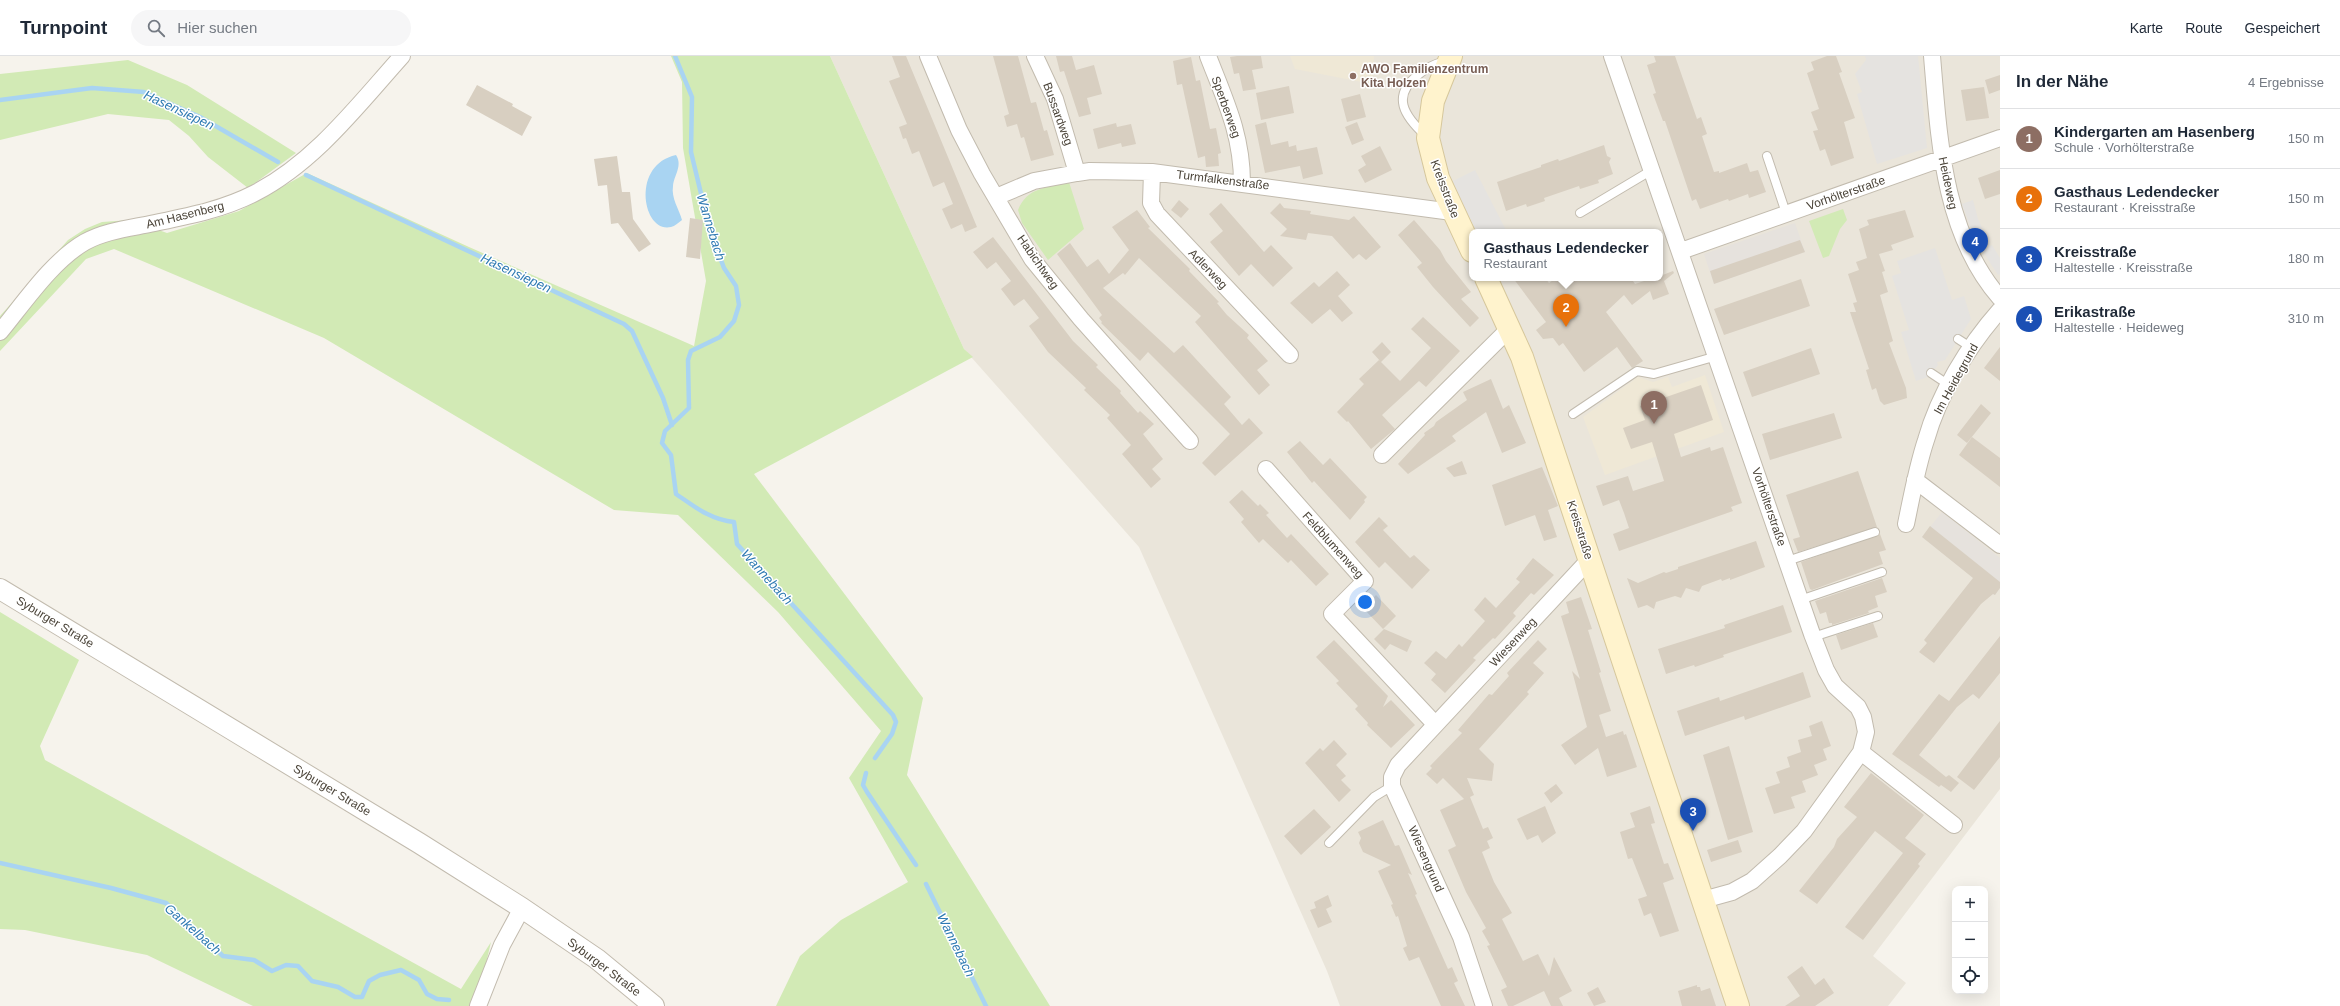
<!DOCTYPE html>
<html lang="de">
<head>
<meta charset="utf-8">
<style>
	:root { --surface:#fff; --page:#f6f6f7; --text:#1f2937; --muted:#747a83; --line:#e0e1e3; --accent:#1a73e8 }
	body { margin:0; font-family:Helvetica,sans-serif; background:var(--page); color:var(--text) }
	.controls { position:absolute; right:12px; bottom:12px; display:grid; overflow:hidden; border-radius:8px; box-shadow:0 4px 16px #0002 }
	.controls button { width:36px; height:36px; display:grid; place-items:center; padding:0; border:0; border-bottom:1px solid var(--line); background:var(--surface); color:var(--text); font:20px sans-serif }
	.you { position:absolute; left:1365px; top:546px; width:14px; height:14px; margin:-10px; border:3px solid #fff; border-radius:50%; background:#1a73e8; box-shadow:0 0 0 6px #1a73e833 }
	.badge { display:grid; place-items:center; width:26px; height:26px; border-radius:50%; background:var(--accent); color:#fff; font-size:13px; font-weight:700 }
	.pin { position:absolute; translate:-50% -33px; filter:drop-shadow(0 1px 2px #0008) }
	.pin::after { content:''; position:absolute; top:21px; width:14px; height:12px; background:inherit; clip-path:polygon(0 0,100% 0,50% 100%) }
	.popup { position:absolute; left:1469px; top:173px; width:194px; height:52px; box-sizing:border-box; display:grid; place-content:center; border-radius:8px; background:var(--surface); filter:drop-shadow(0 1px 3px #0005); font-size:13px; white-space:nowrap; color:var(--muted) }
	.popup b { font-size:15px; color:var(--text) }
	.popup::after { content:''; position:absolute; left:50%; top:100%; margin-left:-8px; border:8px solid transparent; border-top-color:var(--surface) }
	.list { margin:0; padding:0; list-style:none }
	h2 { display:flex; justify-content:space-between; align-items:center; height:52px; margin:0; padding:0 16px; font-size:17px }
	h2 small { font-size:13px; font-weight:400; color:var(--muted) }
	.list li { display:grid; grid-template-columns:26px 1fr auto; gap:12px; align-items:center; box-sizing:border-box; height:60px; padding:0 16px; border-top:1px solid var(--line) }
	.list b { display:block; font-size:15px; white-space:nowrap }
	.list p { margin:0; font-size:13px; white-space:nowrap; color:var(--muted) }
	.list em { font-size:13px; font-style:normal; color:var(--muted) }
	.icon { flex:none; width:22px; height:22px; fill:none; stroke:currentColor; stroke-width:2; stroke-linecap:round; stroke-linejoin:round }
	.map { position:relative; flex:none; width:2000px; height:950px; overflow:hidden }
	header { display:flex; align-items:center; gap:24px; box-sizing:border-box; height:56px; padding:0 20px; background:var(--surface); border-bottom:1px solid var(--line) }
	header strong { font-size:19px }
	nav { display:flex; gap:22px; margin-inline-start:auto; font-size:14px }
	.search { width:280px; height:36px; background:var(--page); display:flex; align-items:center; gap:10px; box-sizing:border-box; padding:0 14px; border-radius:22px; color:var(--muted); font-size:15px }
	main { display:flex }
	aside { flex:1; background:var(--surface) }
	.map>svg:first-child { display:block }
</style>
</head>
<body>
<header>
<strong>Turnpoint</strong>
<div class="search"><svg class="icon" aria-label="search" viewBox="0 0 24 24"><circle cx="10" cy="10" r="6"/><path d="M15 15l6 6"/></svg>Hier suchen</div>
<nav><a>Karte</a><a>Route</a><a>Gespeichert</a></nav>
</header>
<main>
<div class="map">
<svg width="2000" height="950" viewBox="0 0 2000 950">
	<rect width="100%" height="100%" fill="#f6f3ec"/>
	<!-- residential -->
	<path fill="#eae5da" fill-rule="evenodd" d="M830,0H2000V733L1873,900L1906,927L1888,950H1340L1327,915L1139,491L964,293ZM1472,176H1660V222H1472Z"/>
	<!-- industrial -->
	<path fill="#e6e2dd" d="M1795,167L1805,196L1714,228L1704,198Z
		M1942,456L2000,502V532L1995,539L1922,481Z"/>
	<!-- education -->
	<path fill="#efe8d6" d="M1290,0H1374L1372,28L1295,13Z
		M1705,319L1724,376L1605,419L1583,361L1638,321L1653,326L1668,321L1672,331Z"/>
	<!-- green -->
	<path fill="#d2eab5" d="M671,0H830L964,293L973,301L754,418L923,642L907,719L1050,950H776L800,900L841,864L908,826L849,722L881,675L778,556L678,459L614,454L324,282L114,193L86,203L0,295V260L68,184L85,173L102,166L130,164L167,177L239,155L307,117L469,191L694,290L706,225L683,92L682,26Z
		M128,4L187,29L296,97L248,132L208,101L189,80L169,64L108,58L0,84V18Z
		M1069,126L1084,173L1048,204L1022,167L1018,154C1027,131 1047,132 1069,126Z
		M1843,153L1847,164L1840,173L1829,200L1823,202L1809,165Z
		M0,556L79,604L40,690L45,704L461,933L491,886L484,916L469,950H253L147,899L25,874L0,873Z"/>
	<!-- parking -->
	<path fill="#e5e3e0" d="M1865,0H1918L1927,92L1877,108L1857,38L1862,36L1855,18L1866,4Z
		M1475,114L1507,176H1477L1451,126Z
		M1973,144L1978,163L1987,182L1976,186L1962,148Z
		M1992,189L2000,202V218L1998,219L1982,194Z
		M1935,192L1952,244L1964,240L1971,263L1945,304L1937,306L1938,309L1928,321L1916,325L1901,276L1909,274L1892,220L1901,217L1897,205Z"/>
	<!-- water -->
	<path fill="#a9d4f2" d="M676,99C683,110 674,119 673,130C671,142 679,153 682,164C678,167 675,170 671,171C643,178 630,109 676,99Z"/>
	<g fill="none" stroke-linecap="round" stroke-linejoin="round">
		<!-- stream -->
		<path stroke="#a9d4f2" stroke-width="4.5" d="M675,0L692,41L691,96L710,175L724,212L736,230L739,249L734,265L720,281L691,295L688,304L689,352L665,375L662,387L671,399L676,438C695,451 711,464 734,466L737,488L893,659L896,666L892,678L875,702
			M0,44L92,32L144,36L200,61L278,106
			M306,119L624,268L632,275L663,342L672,369
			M866,717L863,729L867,736L916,809
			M0,807L111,832L166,847L223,900L254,904L272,915L286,909L298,910L312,925L338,931L355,941H362L369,925L380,919L401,914L419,924L427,938L437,943L449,944
			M926,828L986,950"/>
	</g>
	<!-- building -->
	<path fill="#d8cfc1" d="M892,0H906L977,171L965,176L962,168L951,173L942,153L953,148L944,126L933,131L919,95L912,98L906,82L903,83L899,71L907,68L889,25L900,21Z
		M993,0H1018L1031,47L1036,46L1044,75L1047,74L1054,99L1031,105L1024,81L1021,82L1017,68L1007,71L1004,60L1009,58Z
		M1056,0H1072L1076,14L1094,9L1102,38L1087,42L1091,58L1079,61L1064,15L1060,16Z
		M1237,0H1261L1263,12L1252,14L1256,33L1243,35L1239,17L1234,18L1230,1Z
		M1654,0H1675L1697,63L1701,61L1707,78L1702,80L1714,116L1719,115V117L1747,107L1750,116L1758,114L1766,136L1749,142L1748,138L1729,145L1728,143L1700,153L1696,143L1692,145L1665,65H1663L1653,38L1656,37L1647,9L1656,6Z
		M1827,0H1836L1842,16L1839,17L1855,62L1844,66L1854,102L1831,110L1825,93L1820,95L1813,75L1818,74L1811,56L1819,53L1807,17L1814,14L1811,6Z
		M1191,1L1196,25L1200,24L1210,73L1216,72L1221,97L1218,98L1219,110L1206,111L1205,100L1198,102L1182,28L1177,29L1173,5Z
		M2000,19V34L1989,38L1985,24Z
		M477,29L513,48L512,50L532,61L522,80L466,49Z
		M1289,30L1294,57L1261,64L1256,37Z
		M1984,31L1989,62L1966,65L1961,34Z
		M1360,38L1366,61L1347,66L1341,43Z
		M1266,66L1271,89L1288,85L1289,91L1296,89L1297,95L1317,91L1323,118L1303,123L1300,110L1265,117L1255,69Z
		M1357,66L1364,84L1352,89L1345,71Z
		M1116,67L1117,71L1131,68L1136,88L1122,91L1121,87L1098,93L1093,73Z
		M1604,89L1607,100L1611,102L1609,106L1613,118L1598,124L1599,127L1580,133L1579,130L1544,142L1545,145L1527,151L1526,148L1506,155L1497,126L1541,111V109L1558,103L1559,105Z
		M1380,90L1392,114L1365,127L1358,114L1366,109L1361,100Z
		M617,100L622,136H630L633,163L651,188L639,196L618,167L611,168L607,129L598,130L594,103Z
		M2000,114V138L1985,143L1978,122Z
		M1179,144L1189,153L1181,162L1171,154Z
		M1221,147L1264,196L1271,189L1293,212L1273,231L1251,208L1239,220L1210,186L1223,175L1209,158Z
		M1280,147L1284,152L1311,155L1310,158L1349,164L1354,160L1381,191L1366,204L1359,198L1353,203L1332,180L1308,177L1306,184L1280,180L1287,173L1270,157Z
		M1137,154L1150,171L1148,172L1190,213L1189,215L1219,246L1217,247L1227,259L1249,279L1247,282L1268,305L1257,314L1270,329L1259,339L1195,266L1201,260L1139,202L1125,219L1123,217L1103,232L1174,297L1183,289L1231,341L1224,348L1242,369L1249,362L1263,377L1215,420L1202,407L1230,378L1148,296L1140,305L1101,267L1102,266L1099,262L1102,259L1057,198L1070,187L1087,211L1098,203L1109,218L1129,194L1112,171Z
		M1905,154L1914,181L1891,189L1893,194L1879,198L1885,215L1882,216L1888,236L1880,239L1893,285L1889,287L1906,332L1907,342L1884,349L1880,345L1876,332L1872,334L1866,314L1869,313L1850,256H1856L1853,247L1857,246L1848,218L1859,214L1856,206L1867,202L1859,173L1869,169L1867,164Z
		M690,162L703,164L700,203L686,201Z
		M1414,164L1440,194L1446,205L1471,236L1461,243L1479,262L1470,271L1433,231L1417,211L1422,207L1398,179Z
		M993,181L1073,285L1098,309L1096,311L1121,335L1120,337L1138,357L1140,355L1154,368L1143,378L1163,403L1152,413L1161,423L1151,432L1122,398L1131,389L1107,362L1110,359L1084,334L1086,332L1048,296L1029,270L1039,262L1024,243L1014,250L1001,233L1011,225L996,206L987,213L973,196Z
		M1800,184L1805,196L1714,228L1710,215Z
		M1337,215L1350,229L1338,240L1353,257L1342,266L1330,253L1312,268L1290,247L1314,226L1319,231Z
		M1673,215L1674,217L1664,225L1669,238L1653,244L1650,235L1632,249L1624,239L1606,256L1643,305L1632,312L1617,291L1584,316L1563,287L1559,290L1553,282L1543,283L1536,274L1546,266L1513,222H1545L1549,227L1556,222H1631L1635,228L1653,222H1660V220Z
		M1801,223L1810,250L1724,279L1714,253Z
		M1423,261L1460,295L1426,331L1419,325L1382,359L1395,373L1371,393L1348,365L1347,366L1337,356L1364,328L1359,323L1379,304L1381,306L1372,296L1382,286L1391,296L1381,306L1400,325L1431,292L1411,273Z
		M2000,291V325L1984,312Z
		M1811,292L1820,318L1752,341L1743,316Z
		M1491,323L1503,353L1509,349L1526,387L1502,397L1486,356L1452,380L1456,385L1408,418L1398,408L1425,379L1424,377L1434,370L1436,366L1467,344L1463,336Z
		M1701,329L1713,364L1674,378L1681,401L1710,391L1711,395L1723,391L1742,447L1731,451L1733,455L1619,495L1613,478L1629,472L1624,457L1619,444L1603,450L1596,430L1628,420L1633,435L1664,425L1652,386L1631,393L1623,372L1645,364L1640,350Z
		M1981,348L1991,357L1967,387L1957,379Z
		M1834,357L1842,382L1770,404L1762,378Z
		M1972,381L2000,402V431L1959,399Z
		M1300,385L1323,409L1330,402L1367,441L1364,444L1365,446L1350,464L1314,425L1312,427L1287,396Z
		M1462,405L1467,418L1454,421L1446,412Z
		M1542,411L1558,450L1548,454L1557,481L1544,485L1535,459L1505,470L1492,429Z
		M1858,415L1877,471L1798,496L1793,483L1800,481L1786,439Z
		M1242,434L1258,450L1260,448L1269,457L1266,459L1287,482L1291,478L1329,518L1316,530L1291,504L1288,507L1263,483L1259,487L1241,466L1244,463L1229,446Z
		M1379,461L1388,470L1383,474L1410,502L1414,499L1430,514L1412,533L1385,506L1379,512L1355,486Z
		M1930,470L2000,526V532L1995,539L1993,538L1981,548L1934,607L1919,596L1927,587L1924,584L1973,522L1922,481Z
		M1880,478L1886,494L1879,496L1883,508L1812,534L1810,533L1801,506Z
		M1756,485L1765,511L1730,524V522L1722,525L1721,523L1702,530L1699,536L1686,532L1681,542L1675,540L1656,546L1654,553L1647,549L1638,552L1627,522L1638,527L1664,516L1666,517L1678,513V511Z
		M1533,502L1554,519L1534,539L1531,537L1513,557L1516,560L1495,583L1493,582L1473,602L1476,604L1445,637L1431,624L1436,618L1424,607L1436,595L1446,603L1459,588L1462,591L1485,565L1474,554L1485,541L1496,552L1520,526L1516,523Z
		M1882,522L1887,536L1875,540L1878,551L1868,555L1869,557L1832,569V567H1829L1826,556L1820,558L1815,545Z
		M1376,539L1396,560L1383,573L1363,552Z
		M1581,541L1592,573L1588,574L1601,616L1599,617L1611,655L1599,659L1606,681L1623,675L1624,679L1626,678L1637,711L1607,721L1598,692L1575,709L1561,689L1587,671L1572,615L1580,623L1561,560L1569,557L1566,546Z
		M1783,549L1792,576L1723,599L1724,601L1695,611L1694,609L1666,618L1658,593L1725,572L1724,569Z
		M1873,567L1878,581L1841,594L1836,579Z
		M1384,573L1412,585L1407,596L1390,588L1385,594L1374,583Z
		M2000,580V617L1979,643L1973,638L1957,651L1919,699L1946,721L1949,719L1959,727L1951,736L1941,729L1939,731L1892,698L1939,638L1949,645Z
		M1334,584L1388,640L1383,651L1391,644L1415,669L1391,692L1367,669L1368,667L1355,653L1358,650L1336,627L1339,625L1316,601Z
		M1538,584L1547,593L1533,607L1544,617L1527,636L1529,638L1479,693L1494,708L1492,725L1467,722L1474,739L1470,741L1483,773L1488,771L1493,782L1487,785L1490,792L1482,796L1494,826L1512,857L1502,863L1523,905L1538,898L1549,920L1554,901L1572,935L1559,942L1563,950H1551L1544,935L1513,950H1508L1501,934L1507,931L1487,890L1490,889L1482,875L1486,872L1466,836L1448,794L1456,790L1440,754L1464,743L1443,722L1437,728L1426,718L1432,712L1430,710L1462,677L1458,674L1489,638L1492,639L1509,620L1507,617Z
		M1803,616L1811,641L1745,664L1744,660L1685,680L1677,655L1719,641L1720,645Z
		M1822,665L1831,690L1823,693L1827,704L1814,709L1818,719L1802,725L1806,736L1791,741L1795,752L1774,758L1765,732L1780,727L1776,716L1790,711L1787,701L1801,696L1798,684L1812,680L1809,670Z
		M2000,665V701L1974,734L1957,721Z
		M1334,684L1347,698L1336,709L1346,720L1341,724L1351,734L1339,746L1305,707L1320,692L1323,695Z
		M1729,690L1753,776L1728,784L1703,699Z
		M1871,717L1924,759L1905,782L1926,798L1918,808L1920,810L1863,884L1845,871L1903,797L1888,785L1875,775L1817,848L1799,835L1834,791L1837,783L1857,761L1844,751Z
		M1556,728L1563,737L1551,747L1544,737Z
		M1545,750L1556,777L1542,787L1538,779L1527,784L1517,763Z
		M1650,750L1655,767L1651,768L1664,808L1668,807L1674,823L1663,827L1679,875L1660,881L1651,857L1644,860L1638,843L1647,840L1632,802L1628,803L1620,776L1635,771L1630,757Z
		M1314,753L1331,771L1301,799L1284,780Z
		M1383,764L1395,790L1399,789L1412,819L1408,817L1417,838L1415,839L1448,913L1452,911L1458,925L1454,927L1465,950H1441L1419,901L1409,905L1403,892L1407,890L1398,860L1396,861L1391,849L1393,848L1378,815L1391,809L1363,796L1359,787L1361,782L1358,776Z
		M1738,784L1742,796L1711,806L1707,794Z
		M1328,839L1332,850L1326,853L1332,866L1318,872L1310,854L1316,852L1314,846Z
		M1802,910L1815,929L1824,922L1834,937L1815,950H1785L1800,940L1787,921Z
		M1697,929V931H1700L1701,935L1710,932L1716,950H1682L1678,935Z
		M1598,931L1606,946L1594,950L1587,937Z"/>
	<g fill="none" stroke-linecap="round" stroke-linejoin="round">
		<defs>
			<path id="service" d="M1426,80C1404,60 1391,40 1418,19C1428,11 1434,8 1446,5
				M1767,100L1786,157
				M1580,157L1652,114
				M1958,283L1972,292
				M1931,317L1949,329
				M1573,358L1637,315L1654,318L1717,300
				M1787,505L1875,476
				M1800,544L1882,516
				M1813,581L1878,560
				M1329,787L1374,741L1392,730"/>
			<path id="minor" d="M928,0L959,74L982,118L1032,203L1081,263L1190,385
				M1035,0L1055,43L1077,117
				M1208,0C1225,44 1242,78 1242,127
				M1612,0L1812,578L1826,614L1835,630L1858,651L1863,661L1866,676L1861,696L1804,775L1780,800L1752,825L1732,836L1703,844
				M1932,0C1939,82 1943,177 2000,242
				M1152,116L1151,147L1157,158L1290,299
				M996,141L1034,125L1077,117L1090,115L1152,116L1452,156
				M1681,195L2000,82
				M0,276C24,247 52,205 85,186C103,176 124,173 145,169C183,161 220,155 255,137C315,106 358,49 402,0
				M1382,399L1510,272
				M1266,413L1365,525L1332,558L1435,668
				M1915,424L2000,489
				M1906,468C1912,439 1917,411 1926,384C1939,338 1968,290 2000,254
				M1861,696L1954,769
				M478,950L502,889L522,852
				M1484,950L1461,881L1392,730V721L1398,709L1590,503"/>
			<path id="tertiary" d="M0,533L419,787L522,852L597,903L654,950"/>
			<path id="secondary" d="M1451,0L1433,45L1428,82L1438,122L1472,195
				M1486,222L1522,301L1738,950"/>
		</defs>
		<!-- service casing -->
		<use href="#service" stroke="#c2bbae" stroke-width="10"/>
		<!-- minor casing -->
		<use href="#minor" stroke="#c2bbae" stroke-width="18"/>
		<!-- tertiary casing -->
		<use href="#tertiary" stroke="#c2bbae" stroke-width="22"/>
		<!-- secondary casing -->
		<use href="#secondary" stroke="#d6c79b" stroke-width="24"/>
		<!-- service -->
		<use href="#service" stroke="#fff" stroke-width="8"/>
		<!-- minor -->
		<use href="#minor" stroke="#fff" stroke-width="16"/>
		<!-- tertiary -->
		<use href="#tertiary" stroke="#fff" stroke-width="20"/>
		<!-- secondary -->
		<use href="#secondary" stroke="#fff3cd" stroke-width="22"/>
	</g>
	<!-- markers -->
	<circle fill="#8d6e63" stroke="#fff" stroke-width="1.5" cx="1353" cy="20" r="4"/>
	<g text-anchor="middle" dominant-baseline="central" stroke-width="3" stroke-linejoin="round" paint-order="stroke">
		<!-- education labels -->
		<g font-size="12" font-weight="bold" fill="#785e54" stroke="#fff" text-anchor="start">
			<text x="1361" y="13">AWO Familienzentrum<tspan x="1361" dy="14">Kita Holzen</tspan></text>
		</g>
		<!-- street labels -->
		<g font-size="12" fill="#4b4439" stroke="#fff">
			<text transform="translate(1226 51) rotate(70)">Sperberweg</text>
			<text transform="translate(1058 58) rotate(70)">Bussardweg</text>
			<text transform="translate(1223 124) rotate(7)">Turmfalkenstraße</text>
			<text transform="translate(1948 127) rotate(78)">Heideweg</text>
			<text transform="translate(1445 133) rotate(69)">Kreisstraße</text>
			<text transform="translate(1846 137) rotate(-19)">Vorhölterstraße</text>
			<text transform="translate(185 159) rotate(-14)">Am Hasenberg</text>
			<text transform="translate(1038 206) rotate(55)">Habichtweg</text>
			<text transform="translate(1208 213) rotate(46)">Adlerweg</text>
			<text transform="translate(1956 323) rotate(-61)">Im Heidegrund</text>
			<text transform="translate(1769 451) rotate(71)">Vorhölterstraße</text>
			<text transform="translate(1580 474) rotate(72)">Kreisstraße</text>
			<text transform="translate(1333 489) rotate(48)">Feldblumenweg</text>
			<text transform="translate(55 566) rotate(31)">Syburger Straße</text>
			<text transform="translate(1513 586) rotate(-47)">Wiesenweg</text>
			<text transform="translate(332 734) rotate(31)">Syburger Straße</text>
			<text transform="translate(1426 803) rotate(66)">Wiesengrund</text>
			<text transform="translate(604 911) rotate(37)">Syburger Straße</text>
		</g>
		<!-- water labels -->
		<g font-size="13" font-style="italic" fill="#2e7ab2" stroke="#fff">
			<text transform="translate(179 54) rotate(25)">Hasensiepen</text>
			<text transform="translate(711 171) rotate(73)">Wannebach</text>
			<text transform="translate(516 217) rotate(25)">Hasensiepen</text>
			<text transform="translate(767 521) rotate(48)">Wannebach</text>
			<text transform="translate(193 873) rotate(41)">Gankelbach</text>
			<text transform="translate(956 889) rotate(64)">Wannebach</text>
		</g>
	</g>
</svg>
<div class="controls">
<button>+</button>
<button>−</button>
<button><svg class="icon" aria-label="locate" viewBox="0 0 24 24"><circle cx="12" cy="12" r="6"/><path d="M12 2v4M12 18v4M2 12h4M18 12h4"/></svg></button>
</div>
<div class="you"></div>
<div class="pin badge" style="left:1654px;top:368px;background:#8d6e63">1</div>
<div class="pin badge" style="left:1566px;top:271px;background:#e8710a">2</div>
<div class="popup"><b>Gasthaus Ledendecker</b>Restaurant</div>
<div class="pin badge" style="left:1693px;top:775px;background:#1a4fb4">3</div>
<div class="pin badge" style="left:1975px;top:205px;background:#1a4fb4">4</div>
</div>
<aside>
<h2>In der Nähe<small>4 Ergebnisse</small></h2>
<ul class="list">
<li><span class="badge" style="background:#8d6e63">1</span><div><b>Kindergarten am Hasenberg</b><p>Schule · Vorhölterstraße</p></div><em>150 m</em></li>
<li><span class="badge" style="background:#e8710a">2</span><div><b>Gasthaus Ledendecker</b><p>Restaurant · Kreisstraße</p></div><em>150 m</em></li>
<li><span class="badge" style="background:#1a4fb4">3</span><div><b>Kreisstraße</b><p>Haltestelle · Kreisstraße</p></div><em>180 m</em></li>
<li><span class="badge" style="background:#1a4fb4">4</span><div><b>Erikastraße</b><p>Haltestelle · Heideweg</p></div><em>310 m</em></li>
</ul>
</aside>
</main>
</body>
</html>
